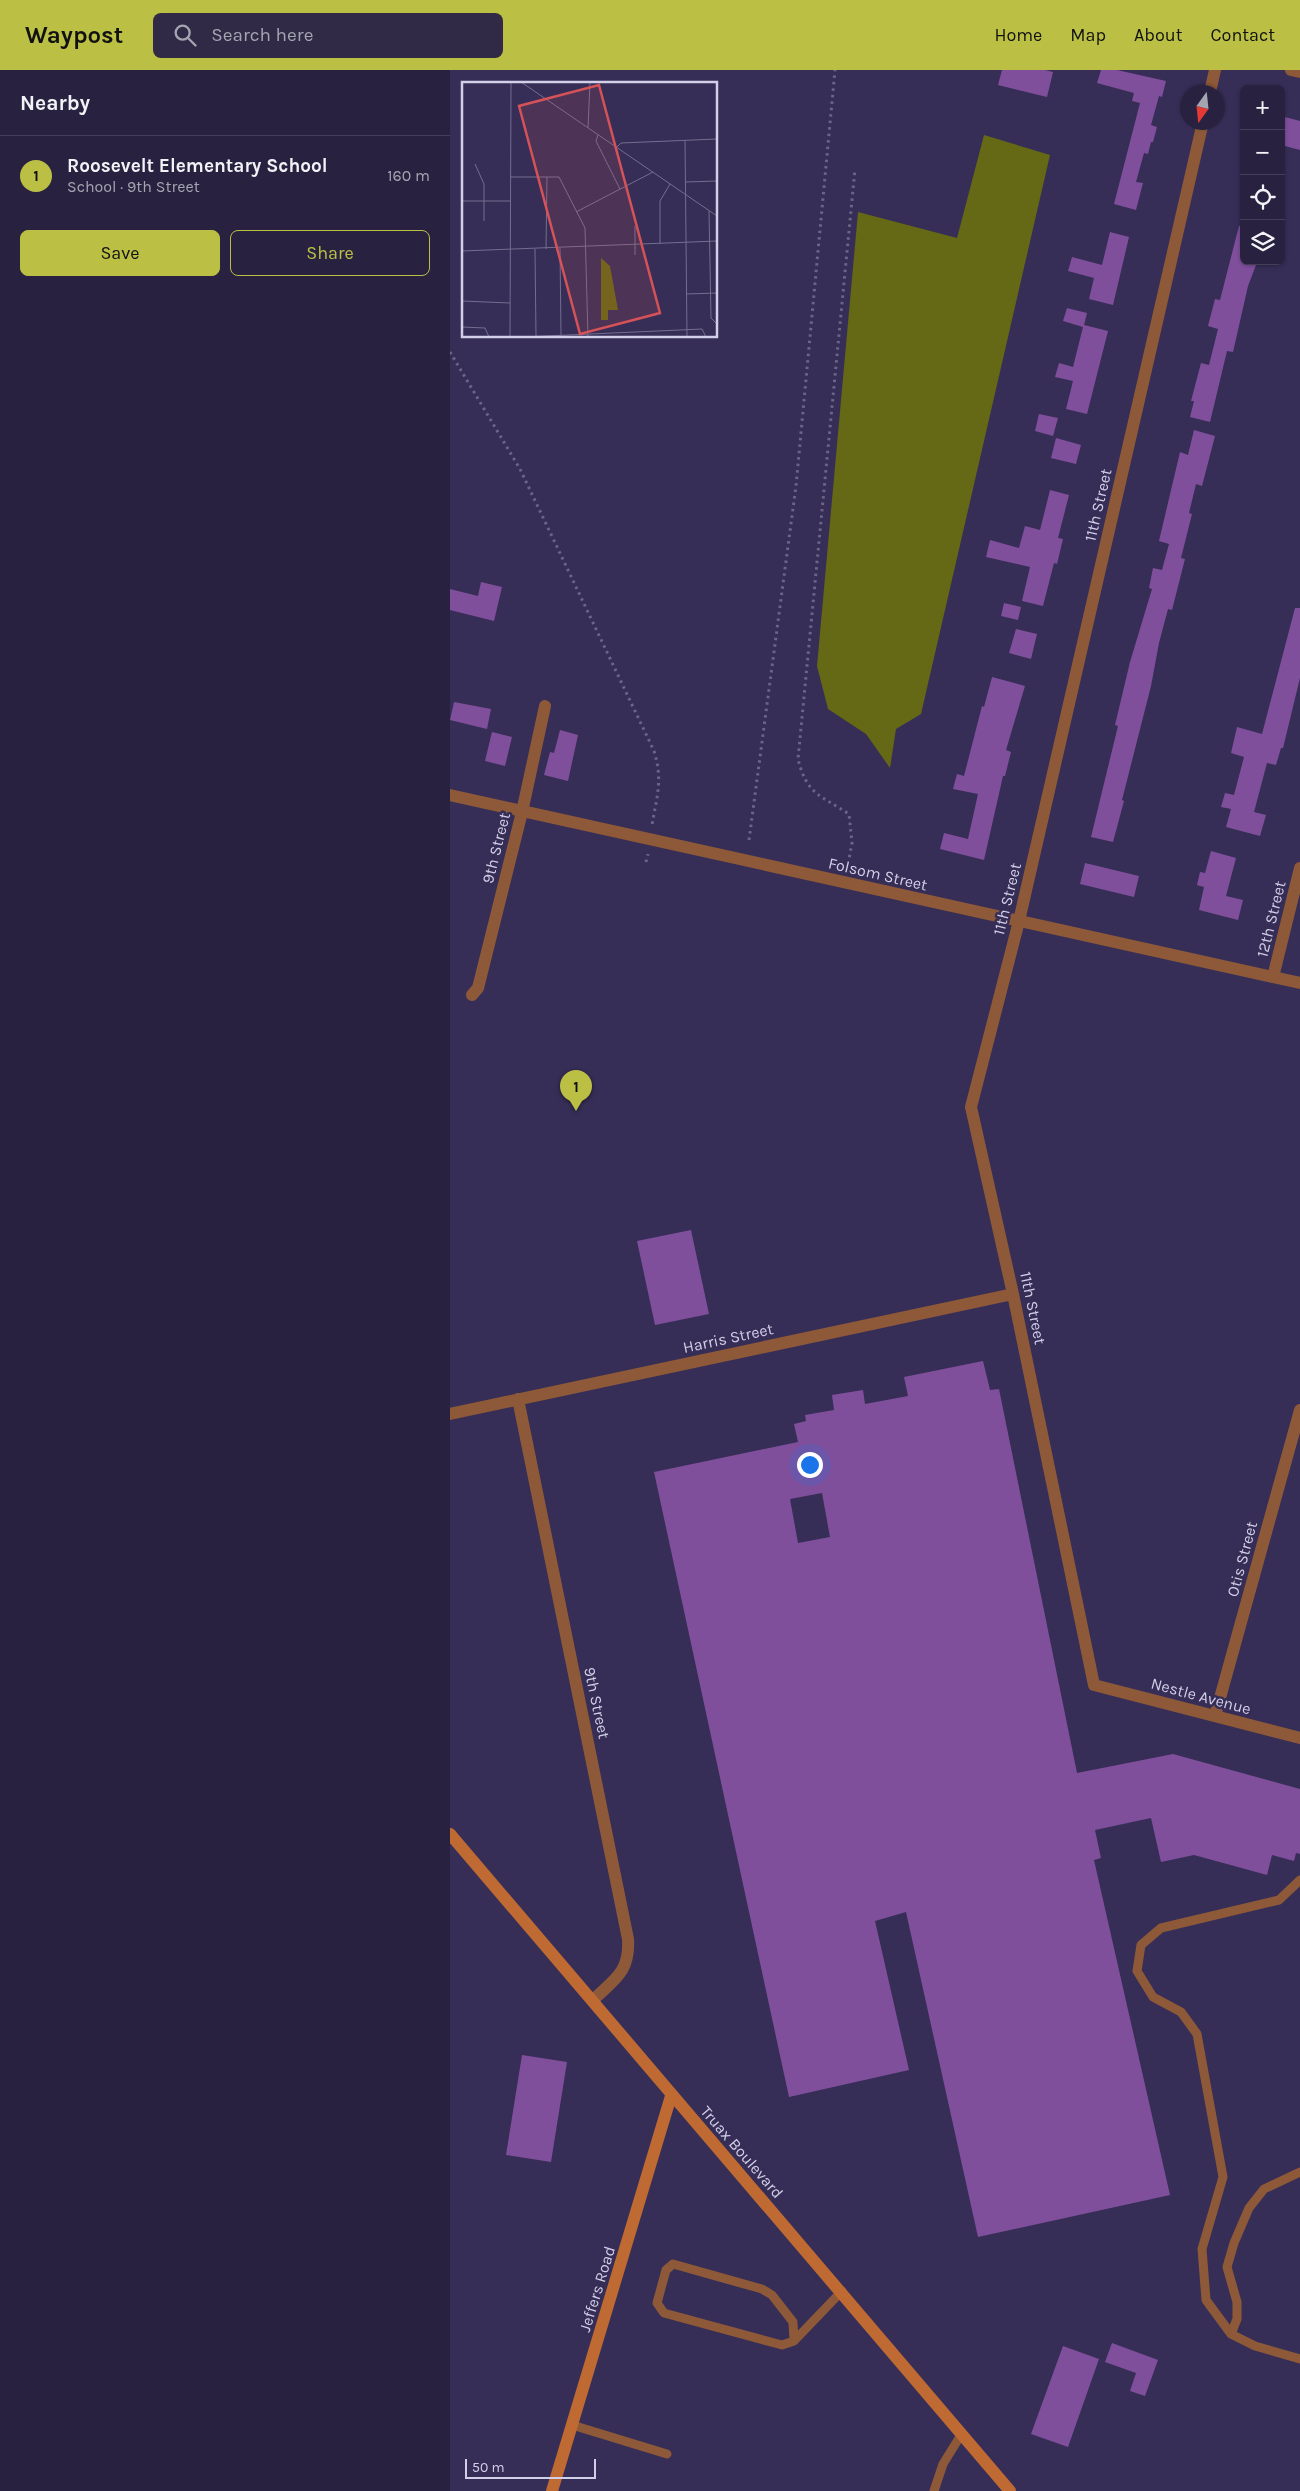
<!DOCTYPE html>
<html lang="en">
<head>
<meta charset="utf-8">
<style>
	:root { --surface:#282240; --page:#302a47; --text:#f1f3f6; --muted:#a5a4b1; --line:#443f59; --accent:#bbc045 }
	body { margin:0; font-family:Karla,sans-serif; background:var(--page); color:var(--text) }
	.controls { position:absolute; right:15px; top:15px; display:grid; overflow:hidden; border-radius:8px; box-shadow:0 1px 4px #0004 }
	.controls button { width:45px; height:45px; display:grid; place-items:center; padding:0; border:0; border-bottom:1px solid var(--line); background:var(--surface); color:var(--text); font:25px sans-serif }
	.compass { position:absolute; left:730px; top:15px; width:45px; height:45px; border-radius:50%; background:var(--surface); box-shadow:0 1px 4px #0004; rotate:195deg }
	.scale { position:absolute; left:15px; bottom:12px; width:131px; box-sizing:border-box; padding-left:5px; border:2px solid #d2cfe8; border-top:0; font-size:14px; line-height:18px; white-space:nowrap; color:#d2cfe8; -webkit-text-stroke:4px #362e56; paint-order:stroke }
	.you { position:absolute; left:359px; top:1394px; width:18px; height:18px; margin:-12px; border:4px solid #fff; border-radius:50%; background:#1a73e8; box-shadow:0 0 0 8px #1a73e833 }
	.badge { display:grid; place-items:center; width:32px; height:32px; border-radius:50%; background:var(--accent); color:#111; font-size:16px; font-weight:700 }
	.pin { position:absolute; translate:-50% -41px; filter:drop-shadow(0 1px 2px #0008) }
	.pin::after { content:''; position:absolute; top:26px; width:18px; height:15px; background:inherit; clip-path:polygon(0 0,100% 0,50% 100%) }
	.list { margin:0; padding:0; list-style:none }
	h2 { display:flex; justify-content:space-between; align-items:center; height:65px; margin:0; padding:0 20px; font-size:21px }
	h2 small { font-size:16px; font-weight:400; color:var(--muted) }
	.list li { display:grid; grid-template-columns:32px 1fr auto; gap:15px; align-items:center; box-sizing:border-box; height:80px; padding:0 20px; border-top:1px solid var(--line) }
	.list b { display:block; font-size:19px; white-space:nowrap }
	.list p { margin:0; font-size:16px; white-space:nowrap; color:var(--muted) }
	.list em { font-size:16px; font-style:normal; color:var(--muted) }
	.actions { display:flex; gap:10px; padding:15px 20px }
	.actions a { flex:1; padding:11px 0; border:1px solid var(--accent); border-radius:8px; text-align:center; font-size:18px; color:var(--accent) }
	.actions .main { background:var(--accent); color:#111 }
	.icon { flex:none; width:28px; height:28px; fill:none; stroke:currentColor; stroke-width:2; stroke-linecap:round; stroke-linejoin:round }
	.map { position:relative; flex:none; width:850px; height:2421px; overflow:hidden }
	header { display:flex; align-items:center; gap:30px; box-sizing:border-box; height:70px; padding:0 25px; background:var(--accent); color:#111 }
	header strong { font-size:24px }
	nav { display:flex; gap:28px; margin-inline-start:auto; font-size:18px }
	.search { width:350px; height:45px; background:var(--page); display:flex; align-items:center; gap:12px; box-sizing:border-box; padding:0 18px; border-radius:8px; color:var(--muted); font-size:19px }
	main { display:flex }
	aside { flex:1; background:var(--surface) }
	.map>svg:first-child { display:block }
</style>
</head>
<body>
<header>
<strong>Waypost</strong>
<div class="search"><svg class="icon" aria-label="search" viewBox="0 0 24 24"><circle cx="10" cy="10" r="6"/><path d="M15 15l6 6"/></svg>Search here</div>
<nav><a>Home</a><a>Map</a><a>About</a><a>Contact</a></nav>
</header>
<main>
<aside>
<h2>Nearby<small></small></h2>
<ul class="list">
<li><span class="badge">1</span><div><b>Roosevelt Elementary School</b><p>School · 9th Street</p></div><em>160 m</em></li>
</ul>
<div class="actions"><a class="main">Save</a><a>Share</a></div>
</aside>
<div class="map">
<svg width="850" height="2421" viewBox="0 0 850 2421">
	<rect width="100%" height="100%" fill="#362e56"/>
	<!-- forest -->
	<path fill="#656814" d="M534,65L600,85L471,644L446,659L440,698L416,664L378,639L367,596L408,142L507,168Z"/>
	<!-- building -->
	<path fill="#804f9c" fill-rule="evenodd" d="M552,0H595L603,2L597,27L548,15Z
		M651,0H667L716,11L712,27L709,26L701,55L707,57L703,72H701L698,84L694,83L686,112L693,113L686,140L664,134L690,33L682,31L684,23L647,13Z
		M831,46L850,51V80L831,75Z
		M789,156H794V191H803L802,194L806,195L798,216L783,282L777,281L760,352L740,347L744,331H741L751,293L759,295L768,259L758,256L765,229L770,230Z
		M660,162L679,167L663,235L639,229L644,208L618,201L622,187L652,195Z
		M617,238L637,243L634,255L658,261L637,344L616,339L623,311L605,307L609,293L623,297L633,257L613,251Z
		M589,344L608,348L603,366L585,361Z
		M744,360L765,366L752,416L746,414L739,443L742,444L731,488L735,489L722,540L718,539L709,573L701,616L672,730L674,731L663,772L641,767L668,656L665,655L680,592L702,519L699,518L703,498L712,500L719,474L709,471L730,382L738,385Z
		M606,368L631,375L626,394L601,388Z
		M600,420L619,425L608,468L613,469L607,494L604,493L593,536L572,531L580,497L536,487L540,470L569,478L575,456L590,460Z
		M31,512L52,517L44,551L0,540V519L28,526Z
		M554,533L571,537L568,550L551,546Z
		M845,538H850V608L833,678H831L826,695L817,693L804,742L816,745L810,766L776,757L781,739L771,737L775,723L784,725L794,687L781,683L787,657L812,664Z
		M566,559L587,564L581,589L559,583Z
		M542,607L575,616L556,680L561,682L555,706H553L534,790L490,779L494,763L518,769L528,724L503,719L507,704L514,706L532,636L534,637Z
		M4,632L41,639L37,659L0,650Z
		M110,660L128,665L118,711L94,705L100,682L104,683Z
		M42,662L62,667L55,696L35,691Z
		M761,781L786,788L776,826L793,830L788,850L749,840L754,817L747,815L750,802L755,803Z
		M635,793L689,806L684,827L630,814Z
		M241,1160L259,1244L205,1255L187,1171Z
		M533,1291L540,1320L549,1319L627,1703L723,1684L850,1719V1784L846,1783L844,1791L822,1785L817,1805L744,1785L711,1792L701,1748L645,1760L651,1788L644,1790L720,2125L528,2167L456,1842L425,1851L459,2000L339,2027L204,1402L348,1372L344,1354L356,1351L355,1345L384,1340L382,1325L413,1320L415,1334L458,1326L454,1307ZM372,1423L380,1467L348,1473L340,1429Z
		M72,1985L117,1992L101,2092L56,2085Z
		M662,2273L708,2290L695,2326L680,2321L686,2303L655,2292Z
		M613,2276L649,2289L618,2377L581,2364Z"/>
	<g fill="none" stroke-linecap="round" stroke-linejoin="round">
		<!-- path -->
		<path stroke="#6b6588" stroke-width="3" stroke-dasharray="2.5 4" stroke-linecap="butt" d="M0,282L70,399L204,681C213,710 207,726 202,755
			M299,770L346,416L385,0
			M196,792L198,784
			M397,800L402,773L399,744C370,725 357,725 348,689L405,99"/>
		<!-- service -->
		<path stroke="#8e5938" stroke-width="9" d="M850,1810L829,1830L711,1858L691,1875L687,1901L703,1927L731,1942L747,1964L773,2107L752,2179L756,2230L781,2264L805,2276L850,2289
			M781,2264L787,2249V2232L777,2197L784,2173L799,2138L814,2119L850,2102
			M344,2271L343,2252L322,2225L312,2219L223,2194L216,2200L207,2233L214,2243L332,2275L344,2271L392,2221
			M122,2355L217,2384
			M484,2421L493,2394L511,2365"/>
		<!-- minor -->
		<path stroke="#8e5938" stroke-width="12" d="M841,0L850,2
			M760,22L765,0
			M753,52L569,851L521,1037L563,1224L644,1615L850,1668
			M823,907L850,798
			M22,925L28,918L72,742L95,636
			M68,1329L178,1869C180,1902 165,1909 143,1930
			M0,1344L563,1224
			M765,1646L850,1340"/>
		<!-- tertiary -->
		<path stroke="#8e5938" stroke-width="12" d="M0,725L850,913"/>
		<!-- secondary -->
		<path stroke="#be6a32" stroke-width="12" d="M0,1764L560,2421
			M102,2421L221,2026"/>
	</g>
	<g text-anchor="middle" dominant-baseline="central" stroke-width="5" stroke-linejoin="round" paint-order="stroke">
		<!-- street labels -->
		<g font-size="16" fill="#d2cfe8" stroke="#362e56">
			<text transform="translate(648 435) rotate(-77)">11th Street</text>
			<text transform="translate(46 778) rotate(-76)">9th Street</text>
			<text transform="translate(428 804) rotate(13)">Folsom Street</text>
			<text transform="translate(557 829) rotate(-76)">11th Street</text>
			<text transform="translate(821 849) rotate(-76)">12th Street</text>
			<text transform="translate(583 1238) rotate(78)">11th Street</text>
			<text transform="translate(278 1268) rotate(-12)">Harris Street</text>
			<text transform="translate(792 1489) rotate(-75)">Otis Street</text>
			<text transform="translate(751 1626) rotate(15)">Nestle Avenue</text>
			<text transform="translate(147 1633) rotate(78)">9th Street</text>
			<text transform="translate(292 2082) rotate(49)">Truax Boulevard</text>
			<text transform="translate(147 2219) rotate(-73)">Jeffers Road</text>
		</g>
	</g>
	<!-- overview -->
	<g transform="translate(12 12)">
		<rect width="255" height="255" fill="#362e56"/>
		<path d="M139,176L148,184L156,228H146V238H139Z" fill="#656814"/>
		<path fill="none" stroke="#746e90" stroke-width="1" d="M59,0L255,134M126,46L128,0M136,53L134,59L158,107M223,58L225,255M155,65L159,61L255,57M13,82L22,102V139M48,95H97L123,146L126,255M224,100L255,99M0,119H48M247,129L249,236L255,242M114,130L191,90M173,144V173M198,162V119L208,102M98,166L99,253M73,167L74,254M84,167L85,95M0,169L255,159M224,212L255,211M0,219L48,221M0,245L23,246L27,255M48,255L49,0M61,255L240,247L244,255"/>
		<path fill="#d55258" fill-opacity="0.15" stroke="#d55258" stroke-width="2.5" d="M137,3L198,231L118,252L57,24Z"/>
		<rect width="255" height="255" fill="none" stroke="#d2cfe8" stroke-width="2.5"/>
	</g>
</svg>
<div class="controls">
<button>+</button>
<button>−</button>
<button><svg class="icon" aria-label="locate" viewBox="0 0 24 24"><circle cx="12" cy="12" r="6"/><path d="M12 2v4M12 18v4M2 12h4M18 12h4"/></svg></button>
<button><svg class="icon" aria-label="layers" viewBox="0 0 24 24"><path d="M12 4l9 5-9 5-9-5zM3 14l9 5 9-5"/></svg></button>
</div>
<svg class="compass" viewBox="-18 -18 36 36"><path d="M0-13l5 13h-10z" fill="#e53935"/><path d="M0 13l5-13h-10z" fill="#a5a4b1"/></svg>
<div class="scale">50 m</div>
<div class="you"></div>
<div class="pin badge" style="left:126px;top:1041px">1</div>
</div>
</main>
</body>
</html>
